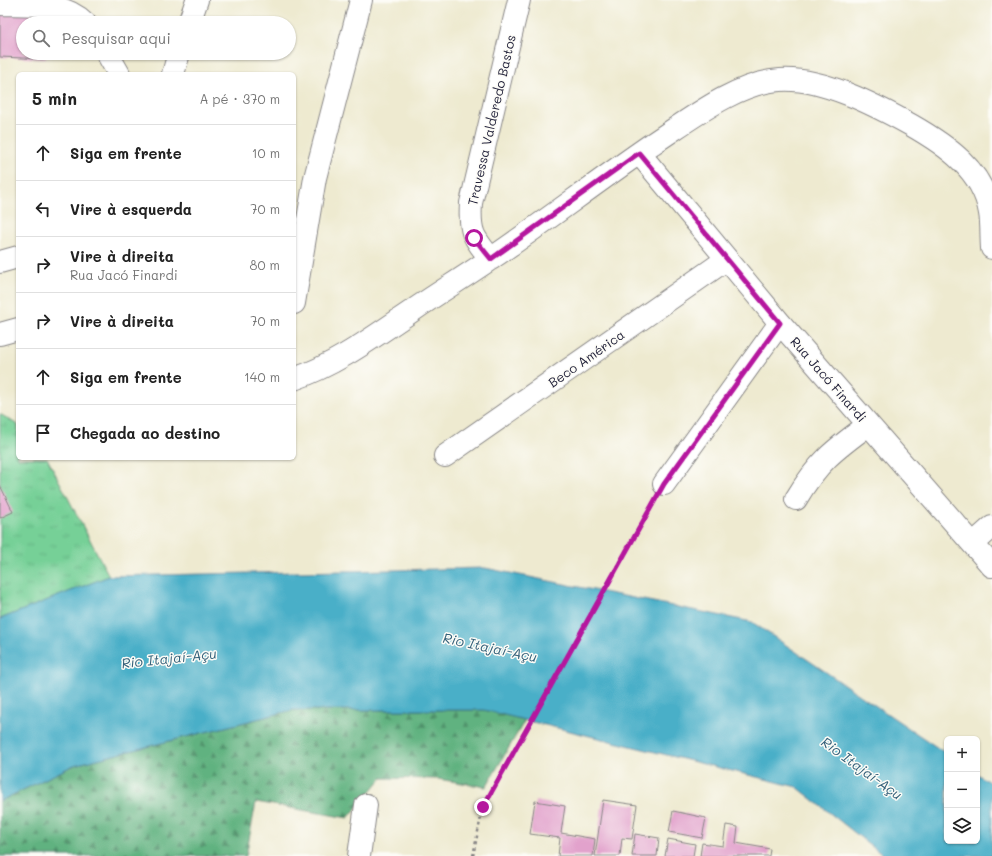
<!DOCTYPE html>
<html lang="pt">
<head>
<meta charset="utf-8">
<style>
	:root { --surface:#fff; --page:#f2f2f2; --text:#222; --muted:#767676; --line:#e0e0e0 }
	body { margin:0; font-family:Mali,sans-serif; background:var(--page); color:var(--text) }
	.controls { position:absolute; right:12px; bottom:12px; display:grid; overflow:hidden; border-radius:6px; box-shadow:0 1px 3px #0004 }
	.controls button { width:36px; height:36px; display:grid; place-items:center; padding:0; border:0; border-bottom:1px solid var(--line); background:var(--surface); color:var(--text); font:20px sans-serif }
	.stop { position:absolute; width:12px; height:12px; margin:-9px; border:3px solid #b5179e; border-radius:50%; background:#fff }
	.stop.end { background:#b5179e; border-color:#fff; box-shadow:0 1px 4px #0008 }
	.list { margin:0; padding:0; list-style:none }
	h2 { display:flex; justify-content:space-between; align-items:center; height:52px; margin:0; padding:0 16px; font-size:17px }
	h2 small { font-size:13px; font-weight:400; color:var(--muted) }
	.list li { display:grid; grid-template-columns:26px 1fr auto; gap:12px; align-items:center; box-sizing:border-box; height:56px; padding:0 16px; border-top:1px solid var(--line) }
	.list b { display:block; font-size:15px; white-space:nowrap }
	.list p { margin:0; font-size:13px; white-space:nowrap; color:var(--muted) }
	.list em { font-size:13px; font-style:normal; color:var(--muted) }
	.icon { flex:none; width:22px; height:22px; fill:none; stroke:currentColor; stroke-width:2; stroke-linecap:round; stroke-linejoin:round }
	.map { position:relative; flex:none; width:992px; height:856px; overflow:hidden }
	.search { position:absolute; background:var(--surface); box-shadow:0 1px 3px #0004; left:16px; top:16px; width:280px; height:44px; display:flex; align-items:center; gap:10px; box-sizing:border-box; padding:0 14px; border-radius:22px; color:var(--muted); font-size:15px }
	.panel { position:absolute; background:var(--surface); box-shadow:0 1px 3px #0004; left:16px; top:72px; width:280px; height:388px; border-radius:6px }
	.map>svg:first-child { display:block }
</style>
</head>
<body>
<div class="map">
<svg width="992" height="856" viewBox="0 0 992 856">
	<defs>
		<pattern id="forest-firs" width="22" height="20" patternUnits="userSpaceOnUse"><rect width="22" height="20" fill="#60b280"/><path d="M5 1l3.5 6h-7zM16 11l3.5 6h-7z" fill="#4f906a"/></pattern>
		<pattern id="park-tufts" width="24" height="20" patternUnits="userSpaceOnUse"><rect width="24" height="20" fill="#76d097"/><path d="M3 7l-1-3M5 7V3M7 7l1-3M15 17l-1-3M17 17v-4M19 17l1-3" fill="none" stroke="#66b283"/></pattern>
	</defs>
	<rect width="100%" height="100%" fill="#fdfcf7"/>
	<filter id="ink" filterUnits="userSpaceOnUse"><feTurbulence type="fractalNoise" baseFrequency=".025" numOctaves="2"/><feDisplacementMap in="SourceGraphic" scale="8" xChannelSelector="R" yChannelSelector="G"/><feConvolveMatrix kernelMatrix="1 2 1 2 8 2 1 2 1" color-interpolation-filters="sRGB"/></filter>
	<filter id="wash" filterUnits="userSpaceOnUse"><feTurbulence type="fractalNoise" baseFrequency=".012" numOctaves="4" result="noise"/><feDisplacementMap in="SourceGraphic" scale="16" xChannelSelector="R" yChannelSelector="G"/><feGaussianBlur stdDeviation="0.9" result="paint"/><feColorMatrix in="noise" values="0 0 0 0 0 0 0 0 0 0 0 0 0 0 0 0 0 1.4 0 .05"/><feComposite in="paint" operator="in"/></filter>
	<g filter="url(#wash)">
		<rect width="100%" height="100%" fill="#eeead0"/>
		<!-- forest -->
		<path fill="url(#forest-firs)" stroke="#416a5e" d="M293,710H484L525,720L486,787L438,779L382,778L348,818L256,802L246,856H0V801L74,765Z"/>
		<!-- park -->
		<path fill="url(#park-tufts)" stroke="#4c7969" d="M0,414L18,425V458H47L109,576L0,619Z"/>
		<!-- water -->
		<path fill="#49afc8" stroke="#366882" d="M485,568L752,622L947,754V841H977V774L992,784V856H884L797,787L484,710H293L74,765L0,801V619L109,576Z"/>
		<g id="blocks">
			<!-- building -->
			<path fill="#e2a2cc" d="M0,12L48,14L47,23H23V53H46V59L0,57Z
				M0,485L13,512L0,518Z
				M603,800L637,805L632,839L622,838L620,856H595Z
				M535,801L565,806L561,833L595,839L593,856H558L560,838L530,834Z
				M673,811L706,818L702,838L669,832Z
				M726,825L738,827L736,843L770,849L769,856H700L702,843L723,846Z
				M635,834L659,838L657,856H632Z
				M668,839L695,844L693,856H665Z"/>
		</g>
	</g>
	<g filter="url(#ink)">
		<use href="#blocks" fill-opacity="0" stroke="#888686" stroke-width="1"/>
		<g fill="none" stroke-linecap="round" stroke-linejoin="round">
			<defs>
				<path id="minor" d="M0,4C29,5 63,1 85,23
					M189,23L197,0
					M107,53L119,74
					M173,74L179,53
					M639,153L780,323L992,566
					M491,259C473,237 469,232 471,203L519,0
					M0,262L18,257
					M294,303L315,178L361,0
					M0,334L18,329
					M294,379C338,364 376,335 415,309C440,292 466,276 492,258C546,221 598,181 652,144C689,120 735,83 780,80C821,77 875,105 911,125C946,145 983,170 990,213C992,224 991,236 992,248
					M445,456L727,259
					M664,484L780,323
					M796,499C818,462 834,450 868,425
					M974,543L992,527
					M359,856L366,805"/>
			</defs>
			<!-- minor casing -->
			<use href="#minor" stroke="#888686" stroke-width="24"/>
			<!-- path -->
			<path stroke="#888686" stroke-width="2.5" stroke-dasharray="3 3" stroke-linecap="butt" d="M473,856L483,807L655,500"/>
			<!-- minor -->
			<use href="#minor" stroke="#fff" stroke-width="22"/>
		</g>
	</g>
	<g fill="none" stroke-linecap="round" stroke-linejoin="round" filter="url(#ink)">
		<!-- route -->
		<path stroke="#b5179e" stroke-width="5" d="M474,238L491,259L639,153L780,323L664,484L483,807"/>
	</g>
	<g text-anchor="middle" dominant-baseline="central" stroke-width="3" stroke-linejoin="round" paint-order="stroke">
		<!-- street labels -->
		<g font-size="13" fill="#22223b" stroke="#fdfcf7">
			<text transform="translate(491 120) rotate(-77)">Travessa Valderedo Bastos</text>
			<text transform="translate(586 358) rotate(-35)">Beco América</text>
			<text transform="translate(829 379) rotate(49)">Rua Jacó Finardi</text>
		</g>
		<!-- water labels -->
		<g font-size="14" font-style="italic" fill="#34617a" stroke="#fdfcf7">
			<text transform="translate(490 647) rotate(12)">Rio Itajaí-Açu</text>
			<text transform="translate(169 658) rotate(-6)">Rio Itajaí-Açu</text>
			<text transform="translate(862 768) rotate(36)">Rio Itajaí-Açu</text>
		</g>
	</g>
</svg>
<div class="controls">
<button>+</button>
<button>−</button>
<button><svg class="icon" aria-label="layers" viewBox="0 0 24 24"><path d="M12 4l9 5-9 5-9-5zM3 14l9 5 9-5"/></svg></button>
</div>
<div class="stop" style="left:474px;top:238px"></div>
<div class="stop end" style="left:483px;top:807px"></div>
<div class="search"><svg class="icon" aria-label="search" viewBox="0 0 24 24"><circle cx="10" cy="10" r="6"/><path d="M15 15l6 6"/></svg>Pesquisar aqui</div>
<section class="panel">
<h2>5 min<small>A pé · 370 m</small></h2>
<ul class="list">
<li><svg class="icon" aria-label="ahead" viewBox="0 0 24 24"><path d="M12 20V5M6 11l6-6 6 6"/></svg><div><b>Siga em frente</b></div><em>10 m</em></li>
<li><svg class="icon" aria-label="left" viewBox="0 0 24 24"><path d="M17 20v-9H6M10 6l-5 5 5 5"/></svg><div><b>Vire à esquerda</b></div><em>70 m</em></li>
<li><svg class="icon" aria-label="right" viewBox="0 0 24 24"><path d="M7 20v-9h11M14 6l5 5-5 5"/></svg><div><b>Vire à direita</b><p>Rua Jacó Finardi</p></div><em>80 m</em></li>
<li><svg class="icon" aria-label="right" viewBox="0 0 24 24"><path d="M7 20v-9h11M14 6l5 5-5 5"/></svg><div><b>Vire à direita</b></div><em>70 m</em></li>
<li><svg class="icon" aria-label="ahead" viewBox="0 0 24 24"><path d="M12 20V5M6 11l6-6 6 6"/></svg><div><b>Siga em frente</b></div><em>140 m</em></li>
<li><svg class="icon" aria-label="arrive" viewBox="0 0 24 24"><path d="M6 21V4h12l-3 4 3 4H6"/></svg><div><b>Chegada ao destino</b></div></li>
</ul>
</section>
</div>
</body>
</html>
